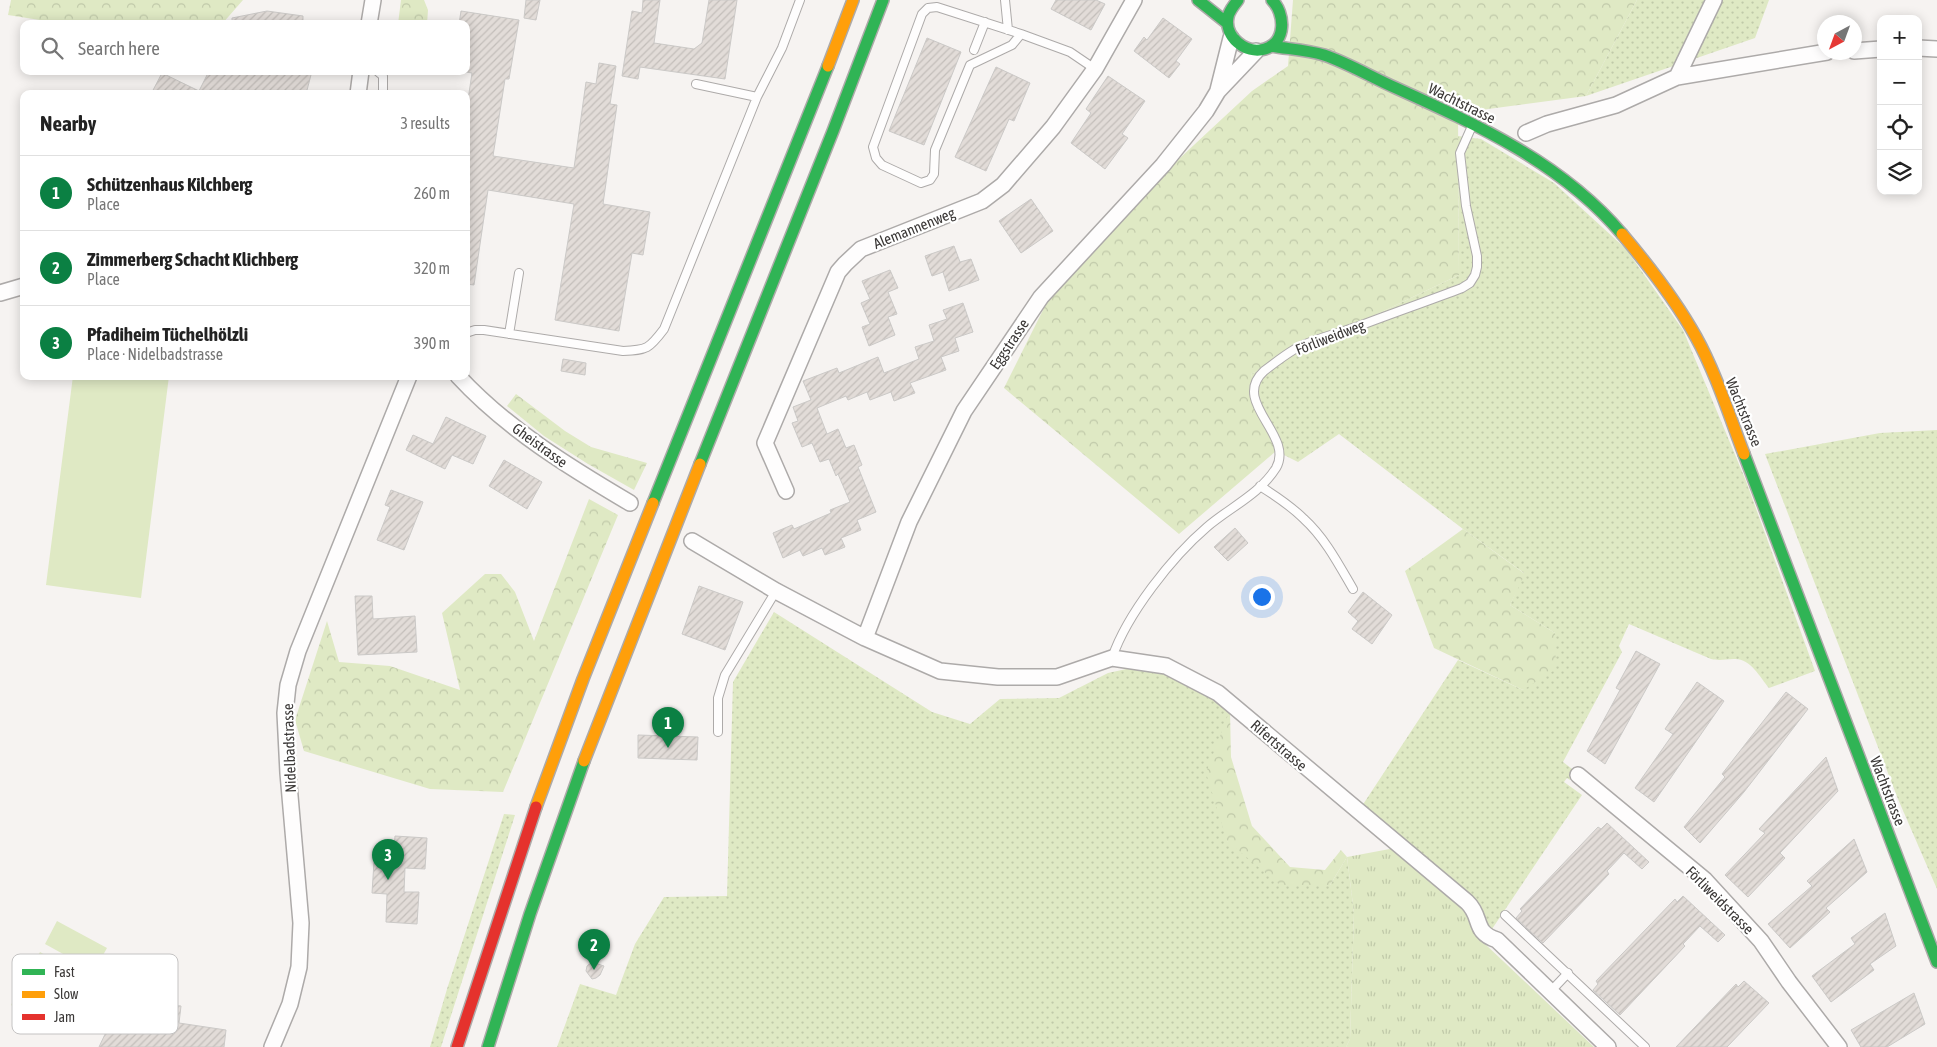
<!DOCTYPE html>
<html lang="en">
<head>
<meta charset="utf-8">
<style>
	:root { --surface:#fff; --page:#f6f6f6; --text:#222; --muted:#767676; --line:#e0e0e0; --accent:#0b8043 }
	body { margin:0; font-family:"Asap Condensed",sans-serif; background:var(--page); color:var(--text) }
	.controls { position:absolute; right:15px; top:15px; display:grid; overflow:hidden; border-radius:10px; box-shadow:0 2px 12px #0003 }
	.controls button { width:45px; height:45px; display:grid; place-items:center; padding:0; border:0; border-bottom:1px solid var(--line); background:var(--surface); color:var(--text); font:25px sans-serif }
	.compass { position:absolute; left:1817px; top:15px; width:45px; height:45px; border-radius:50%; background:var(--surface); box-shadow:0 2px 12px #0003; rotate:221deg }
	.you { position:absolute; left:1261px; top:596px; width:18px; height:18px; margin:-12px; border:4px solid #fff; border-radius:50%; background:#1a73e8; box-shadow:0 0 0 8px #1a73e833 }
	.badge { display:grid; place-items:center; width:32px; height:32px; border-radius:50%; background:var(--accent); color:#fff; font-size:16px; font-weight:700 }
	.pin { position:absolute; translate:-50% -41px; filter:drop-shadow(0 1px 2px #0008) }
	.pin::after { content:''; position:absolute; top:26px; width:18px; height:15px; background:inherit; clip-path:polygon(0 0,100% 0,50% 100%) }
	.list { margin:0; padding:0; list-style:none }
	h2 { display:flex; justify-content:space-between; align-items:center; height:65px; margin:0; padding:0 20px; font-size:21px }
	h2 small { font-size:16px; font-weight:400; color:var(--muted) }
	.list li { display:grid; grid-template-columns:32px 1fr auto; gap:15px; align-items:center; box-sizing:border-box; height:75px; padding:0 20px; border-top:1px solid var(--line) }
	.list b { display:block; font-size:19px; white-space:nowrap }
	.list p { margin:0; font-size:16px; white-space:nowrap; color:var(--muted) }
	.list em { font-size:16px; font-style:normal; color:var(--muted) }
	.icon { flex:none; width:28px; height:28px; fill:none; stroke:currentColor; stroke-width:2; stroke-linecap:round; stroke-linejoin:round }
	.map { position:relative; flex:none; width:1937px; height:1047px; overflow:hidden }
	.search { position:absolute; background:var(--surface); box-shadow:0 2px 12px #0003; left:20px; top:20px; width:450px; height:55px; display:flex; align-items:center; gap:12px; box-sizing:border-box; padding:0 18px; border-radius:10px; color:var(--muted); font-size:19px }
	.panel { position:absolute; background:var(--surface); box-shadow:0 2px 12px #0003; left:20px; top:90px; width:450px; height:290px; border-radius:10px }
	.map>svg:first-child { display:block }
</style>
</head>
<body>
<div class="map">
<svg width="1937" height="1047" viewBox="0 0 1937 1047">
	<defs>
		<pattern id="grass-dots" width="8" height="8" patternUnits="userSpaceOnUse" patternTransform="scale(1.25)"><rect width="8" height="8" fill="#dfe9c4"/><path d="M2 2h.1M6 6h.1" fill="none" stroke="#c0c9a9" stroke-width="1.8" stroke-linecap="round"/></pattern>
		<pattern id="forest-crowns" width="20" height="18" patternUnits="userSpaceOnUse" patternTransform="scale(1.25)"><rect width="20" height="18" fill="#dfe9c4"/><path d="M2 6a3 3 0 1 1 6 0M12 15a3 3 0 1 1 6 0" fill="none" stroke="#c0c9a9"/></pattern>
		<pattern id="park-tufts" width="24" height="20" patternUnits="userSpaceOnUse" patternTransform="scale(1.25)"><rect width="24" height="20" fill="#dfe9c4"/><path d="M3 7l-1-3M5 7V3M7 7l1-3M15 17l-1-3M17 17v-4M19 17l1-3" fill="none" stroke="#c0c9a9"/></pattern>
		<pattern id="building-hatch" width="6" height="6" patternUnits="userSpaceOnUse" patternTransform="scale(1.25)"><rect width="6" height="6" fill="#e2dcd8"/><path d="M-1 1l2-2M0 6l6-6M5 7l2-2" fill="none" stroke="#c3beba"/></pattern>
	</defs>
	<rect width="100%" height="100%" fill="#f6f3f1"/>
	<!-- grass -->
	<path fill="url(#grass-dots)" d="M1637,0H1769L1755,38L1586,96Z
		M1458,136L1481,139L1554,183L1626,249L1683,330L1746,481L1815,671L1769,688C1760,677 1750,658 1734,659C1725,659 1720,661 1711,659L1629,624L1619,646L1622,652L1563,762L1576,772L1570,780L1567,778L1564,782L1582,795L1490,932L1360,809L1458,660L1523,690L1555,633L1510,605L1524,573L1463,529L1339,434L1298,462L1276,451L1251,374L1459,275Z
		M1937,430V889L1898,799L1765,454L1880,433Z
		M774,612L932,712L970,724L1000,699L1059,698L1108,673L1131,668L1163,671L1213,695L1230,710L1227,841L1330,885L1347,857L1354,913L1350,1039L1346,1047H557L580,984L616,995L635,944L664,897L727,896L733,682Z
		M504,814L515,815L441,1047H430L447,989Z"/>
	<!-- forest -->
	<path fill="url(#forest-crowns)" d="M11,0H243L222,24H65L8,15Z
		M401,0H424L428,10L427,24H398Z
		M1293,0H1637L1586,96L1458,113L1459,275L1251,374L1276,451L1179,534L1004,388L1066,264L1252,91L1288,66Z
		M516,394L565,431L591,447L647,463L634,490L588,464L544,436L507,406Z
		M589,499L618,515L503,792L430,789L304,751L295,720L327,621L339,662L390,666L460,690L442,613L485,574H501L515,592L534,641Z
		M1463,529L1525,574L1510,605L1555,633L1556,669L1523,690L1434,648L1405,571Z
		M1230,710L1231,757L1252,826L1290,867L1325,870L1341,850L1347,857L1330,885H1280L1227,841L1206,773Z"/>
	<!-- park -->
	<path fill="url(#park-tufts)" d="M1395,848L1469,909L1480,938L1484,943L1594,1047H1346L1350,1039L1354,913L1347,857Z"/>
	<!-- garden -->
	<path fill="#dfe9c4" d="M73,376H169L141,598L46,585Z
		M57,921L107,948L94,971L45,944Z
		M40,952L89,980L77,1003L27,975Z
		M23,982L73,1010L60,1033L11,1005Z"/>
	<!-- building -->
	<path fill="url(#building-hatch)" stroke="#cbc9c7" d="M526,0H540L536,20L524,18Z
		M643,0H660L654,43L694,49L702,43L709,0H737L725,79L640,67L638,79L622,76L632,11L642,13Z
		M1056,0H1096L1105,4L1091,30L1051,9Z
		M267,11L303,16V24H232V18Z
		M461,11L519,20L509,79H505L493,156L574,168L586,82L596,84L599,63L616,66L610,104L617,105L603,204L650,212L643,255L632,253L619,331L555,320L574,204L488,190L474,285L466,284V113L472,73L466,72V24H459Z
		M1163,18L1192,39L1176,61L1180,64L1169,78L1134,51L1144,37L1147,40Z
		M927,38L961,52L924,145L889,131Z
		M996,67L1030,83L1014,121L1009,119L986,171L955,157Z
		M209,71H312L306,94H151L162,73L199,91Z
		M1108,76L1145,101L1122,134L1128,138L1105,169L1071,143L1091,113L1086,109Z
		M1031,199L1053,231L1021,253L999,221Z
		M954,246L960,262L971,259L979,280L949,291L943,272L932,276L925,256Z
		M890,270L898,288L888,292L897,314L888,317L895,335L869,346L862,327L870,324L861,303L870,299L862,281Z
		M963,303L973,332L955,338L959,351L941,357L946,370L910,383L915,393L894,401L891,392L870,400L867,392L848,400L846,396L817,408L827,434L838,429L846,448L854,445L862,465L858,467L876,512L857,520L861,530L841,538L845,547L825,555L822,548L803,556L800,550L783,558L773,533L792,525L794,529L831,513L830,510L850,502L838,474L836,476L829,459L820,462L812,443L802,447L792,423L798,421L793,407L811,400L803,381L837,368L839,373L878,357L884,373L919,359L915,347L934,341L929,325L947,319L943,310Z
		M563,359L586,363L585,375L561,371Z
		M446,417L486,436L473,464L452,455L445,469L406,450L413,435L433,444Z
		M504,460L542,482L527,509L489,486Z
		M391,490L423,502L404,550L377,540L390,507L385,505Z
		M1235,528L1248,543L1228,561L1214,547Z
		M699,586L743,602L725,650L682,634Z
		M1363,592L1392,615L1372,644L1352,629L1358,621L1348,612Z
		M355,596H372L373,619L415,616L417,652L358,655Z
		M1636,651L1660,664L1605,764L1587,751L1620,690L1616,688Z
		M1697,682L1724,701L1654,802L1635,788L1673,734L1665,729Z
		M1786,692L1808,709L1744,792L1700,843L1684,827L1725,777L1722,774Z
		M638,735L698,737L697,760L638,758Z
		M1826,757L1838,791L1780,853L1785,858L1748,897L1725,875L1765,833L1759,829Z
		M1607,823L1649,862L1642,869L1624,853L1607,871L1609,874L1543,943L1516,918L1522,911L1520,909L1598,827L1601,829Z
		M395,836L427,838L425,869L405,868L404,892H419L417,924L386,922L387,894L372,893L374,862L393,863Z
		M1854,839L1867,872L1826,908L1830,912L1790,948L1768,924L1812,886L1807,881Z
		M1683,896L1725,935L1718,942L1700,926L1683,944L1685,946L1620,1015L1593,990L1598,984L1596,981L1675,899L1677,902Z
		M1885,913L1896,946L1870,964L1874,970L1831,1002L1812,976L1855,944L1851,938Z
		M592,962L604,966L600,975L596,978L592,979L586,971L587,966Z
		M1744,981L1769,1003L1727,1047H1676L1736,984L1738,987Z
		M1914,993L1925,1024L1887,1047H1861L1851,1030Z
		M156,1003L181,1006L179,1023L226,1030L224,1047H99L115,1013L138,1017L139,1011L155,1013Z"/>
	<g fill="none" stroke-linecap="round" stroke-linejoin="round">
		<defs>
			<path id="lane" d="M1005,0L1008,30
				M1021,34L937,7L928,8L922,14L873,147L876,158L882,165L921,183L930,180L934,174L935,150L970,65L1012,45L1021,34L1070,52L1095,69
				M974,50L985,22
				M377,71L383,76V94
				M696,84L757,97
				M466,333L475,330H484L623,351C647,350 649,349 664,329L757,97L782,48L800,0
				M509,334L519,273
				M1260,486C1276,496 1291,506 1304,519C1325,538 1339,565 1353,589
				M1112,658C1127,614 1172,557 1207,527C1229,508 1260,494 1276,468C1295,435 1230,402 1264,371C1273,364 1285,355 1295,349C1312,339 1340,333 1359,326C1393,313 1428,301 1462,288L1470,283L1475,275L1477,267V256L1466,206L1460,153L1472,126
				M718,732V698L725,675L776,591
				M1505,915L1645,1047
				M1550,992L1568,973"/>
			<path id="street" d="M369,24L373,0
				M1918,48L1937,49
				M1854,51L1881,49
				M1677,77L1714,0
				M1218,90L1231,38
				M358,94L361,71
				M1526,133L1547,124L1616,105L1677,77L1827,52
				M0,293L24,286
				M458,376C507,429 569,467 630,503
				M786,491L765,443L838,272L845,264L861,249L982,201L1003,185L1053,127L1095,69L1134,0
				M692,541L776,591L827,618L865,638L940,671L998,677H1057L1112,658L1166,666L1218,693L1467,902C1483,917 1472,932 1497,940L1608,1047
				M865,638L909,522L964,411L1041,297L1163,165L1206,111L1218,91L1256,51
				M1578,775L1705,880L1761,941L1789,982L1839,1047
				M272,1047L290,1004L299,967L301,923L288,773L285,713L288,685L298,651L409,376"/>
			<path id="fast" d="M1198,0L1227,23
				M1238,0C1234,5 1229,11 1228,17C1224,36 1245,55 1265,49C1287,42 1285,13 1272,0
				M1271,46C1288,49 1307,50 1324,55C1348,63 1373,78 1396,88C1478,125 1563,164 1622,234
				M1744,454L1937,962
				M700,464L833,131L883,0
				M653,503L828,66
				M488,1047L530,914L584,761"/>
			<path id="slow" d="M828,66L853,0
				M1622,234C1649,266 1675,299 1696,337C1716,373 1729,415 1744,454
				M584,761L700,464
				M536,807L583,679L653,503"/>
			<path id="jam" d="M457,1047L536,807"/>
		</defs>
		<!-- lane casing -->
		<use href="#lane" stroke="#adaaa9" stroke-width="10"/>
		<!-- street casing -->
		<use href="#street" stroke="#adaaa9" stroke-width="18"/>
		<!-- fast casing -->
		<use href="#fast" stroke="#adaaa9" stroke-width="14"/>
		<!-- slow casing -->
		<use href="#slow" stroke="#adaaa9" stroke-width="14"/>
		<!-- jam casing -->
		<use href="#jam" stroke="#adaaa9" stroke-width="14"/>
		<!-- lane -->
		<use href="#lane" stroke="#fefdfd" stroke-width="8"/>
		<!-- street -->
		<use href="#street" stroke="#fefdfd" stroke-width="15"/>
		<!-- fast -->
		<use href="#fast" stroke="#30b455" stroke-width="11"/>
		<!-- slow -->
		<use href="#slow" stroke="#ff9f0a" stroke-width="11"/>
		<!-- jam -->
		<use href="#jam" stroke="#e5322d" stroke-width="11"/>
	</g>
	<g text-anchor="middle" dominant-baseline="central" stroke-width="4.5" stroke-linejoin="round" paint-order="stroke">
		<!-- street labels -->
		<g font-size="15" fill="#3b3837" stroke="#fff">
			<text transform="translate(1462 103) rotate(26)">Wachtstrasse</text>
			<text transform="translate(914 228) rotate(-22)">Alemannenweg</text>
			<text transform="translate(1330 337) rotate(-21)">Förliweidweg</text>
			<text transform="translate(1009 344) rotate(-56)">Eggstrasse</text>
			<text transform="translate(1744 412) rotate(68)">Wachtstrasse</text>
			<text transform="translate(540 445) rotate(36)">Gheistrasse</text>
			<text transform="translate(1279 745) rotate(41)">Rifertstrasse</text>
			<text transform="translate(289 748) rotate(-92)">Nidelbadstrasse</text>
			<text transform="translate(1888 791) rotate(69)">Wachtstrasse</text>
			<text transform="translate(1720 900) rotate(45)">Förliweidstrasse</text>
		</g>
	</g>
	<!-- legend -->
	<rect x="12" y="954" width="166" height="80" rx="8" fill="#fff" stroke="#c4c3c3" stroke-width="1"/>
	<rect x="22" y="969" width="23" height="6" fill="#30b455"/>
	<rect x="22" y="991" width="23" height="7" fill="#ff9f0a"/>
	<rect x="22" y="1014" width="23" height="6" fill="#e5322d"/>
	<g font-size="14" fill="#3b3837">
		<text x="54" y="977">Fast</text>
		<text x="54" y="999">Slow</text>
		<text x="54" y="1022">Jam</text>
	</g>
</svg>
<div class="controls">
<button>+</button>
<button>−</button>
<button><svg class="icon" aria-label="locate" viewBox="0 0 24 24"><circle cx="12" cy="12" r="6"/><path d="M12 2v4M12 18v4M2 12h4M18 12h4"/></svg></button>
<button><svg class="icon" aria-label="layers" viewBox="0 0 24 24"><path d="M12 4l9 5-9 5-9-5zM3 14l9 5 9-5"/></svg></button>
</div>
<svg class="compass" viewBox="-18 -18 36 36"><path d="M0-13l5 13h-10z" fill="#e53935"/><path d="M0 13l5-13h-10z" fill="#767676"/></svg>
<div class="you"></div>
<div class="pin badge" style="left:668px;top:748px">1</div>
<div class="pin badge" style="left:594px;top:970px">2</div>
<div class="pin badge" style="left:388px;top:880px">3</div>
<div class="search"><svg class="icon" aria-label="search" viewBox="0 0 24 24"><circle cx="10" cy="10" r="6"/><path d="M15 15l6 6"/></svg>Search here</div>
<section class="panel">
<h2>Nearby<small>3 results</small></h2>
<ul class="list">
<li><span class="badge">1</span><div><b>Schützenhaus Kilchberg</b><p>Place</p></div><em>260 m</em></li>
<li><span class="badge">2</span><div><b>Zimmerberg Schacht Klichberg</b><p>Place</p></div><em>320 m</em></li>
<li><span class="badge">3</span><div><b>Pfadiheim Tüchelhölzli</b><p>Place · Nidelbadstrasse</p></div><em>390 m</em></li>
</ul>
</section>
</div>
</body>
</html>
